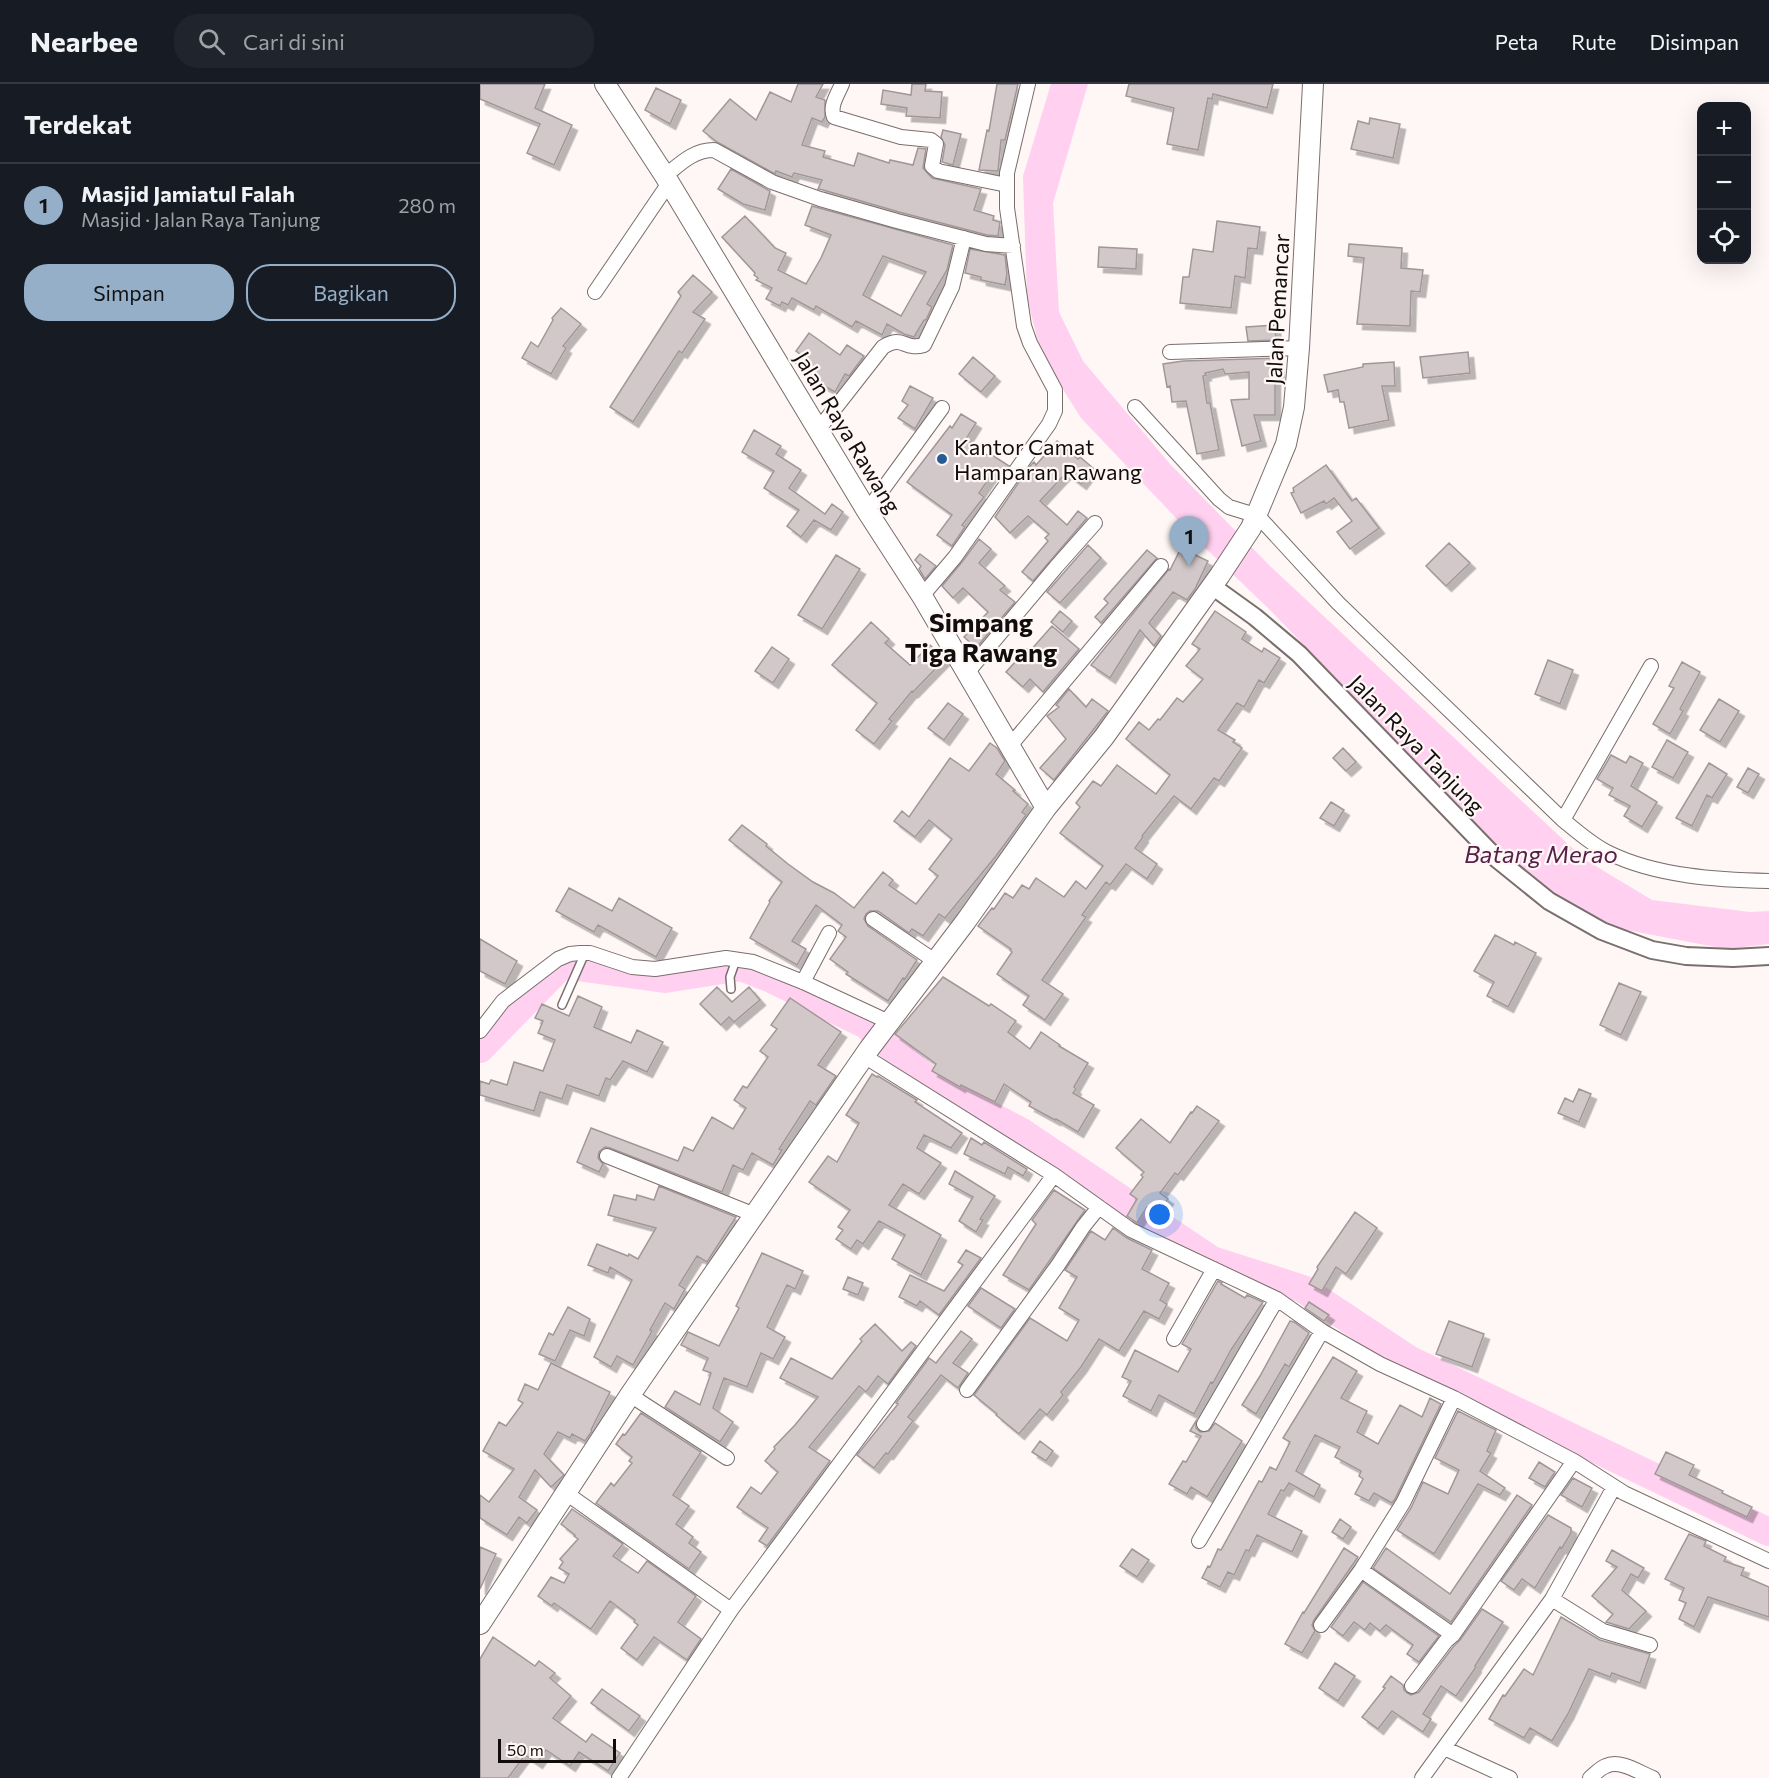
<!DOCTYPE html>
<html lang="id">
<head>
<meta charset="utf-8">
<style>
	:root { --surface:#171b24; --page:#20242c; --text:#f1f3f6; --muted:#9ea1a6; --line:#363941; --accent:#96afc9 }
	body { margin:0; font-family:Commissioner,sans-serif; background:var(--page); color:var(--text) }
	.controls { position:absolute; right:18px; top:18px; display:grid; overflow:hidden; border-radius:12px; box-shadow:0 6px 24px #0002 }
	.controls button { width:54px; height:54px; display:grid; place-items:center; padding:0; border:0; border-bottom:2px solid var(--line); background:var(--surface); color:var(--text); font:30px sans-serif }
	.scale { position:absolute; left:18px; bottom:15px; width:118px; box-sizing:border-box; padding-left:6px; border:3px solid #100d0c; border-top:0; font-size:16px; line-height:21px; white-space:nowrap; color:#100d0c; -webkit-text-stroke:4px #fef7f5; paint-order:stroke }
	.you { position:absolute; left:680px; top:1131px; width:21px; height:21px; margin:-15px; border:4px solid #fff; border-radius:50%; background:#1a73e8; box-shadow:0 0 0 9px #1a73e833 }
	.badge { display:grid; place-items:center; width:39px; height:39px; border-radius:50%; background:var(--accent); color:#111; font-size:20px; font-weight:700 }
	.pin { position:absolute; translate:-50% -50px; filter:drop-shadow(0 2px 3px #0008) }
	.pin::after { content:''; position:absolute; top:32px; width:21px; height:18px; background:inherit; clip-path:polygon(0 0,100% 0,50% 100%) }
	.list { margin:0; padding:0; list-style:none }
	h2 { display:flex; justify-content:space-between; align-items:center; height:78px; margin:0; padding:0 24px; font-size:26px }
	h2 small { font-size:20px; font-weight:400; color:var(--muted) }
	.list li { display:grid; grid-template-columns:39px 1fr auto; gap:18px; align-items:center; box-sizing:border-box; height:84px; padding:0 24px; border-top:2px solid var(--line) }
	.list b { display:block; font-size:22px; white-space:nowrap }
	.list p { margin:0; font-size:20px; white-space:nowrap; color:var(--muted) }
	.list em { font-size:20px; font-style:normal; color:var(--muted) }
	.actions { display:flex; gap:12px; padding:18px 24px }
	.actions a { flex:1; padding:14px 0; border:2px solid var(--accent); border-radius:24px; text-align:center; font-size:21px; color:var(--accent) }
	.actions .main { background:var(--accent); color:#111 }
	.icon { flex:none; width:33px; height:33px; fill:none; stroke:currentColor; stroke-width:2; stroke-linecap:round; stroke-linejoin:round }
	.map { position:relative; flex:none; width:1289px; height:1694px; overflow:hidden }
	header { display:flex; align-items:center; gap:36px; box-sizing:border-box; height:84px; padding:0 30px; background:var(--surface); border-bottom:2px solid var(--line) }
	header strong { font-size:28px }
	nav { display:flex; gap:33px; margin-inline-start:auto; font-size:21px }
	.search { width:420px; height:54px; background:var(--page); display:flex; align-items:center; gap:15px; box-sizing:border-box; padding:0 21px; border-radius:24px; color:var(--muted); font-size:22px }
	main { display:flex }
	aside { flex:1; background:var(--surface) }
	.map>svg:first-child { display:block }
</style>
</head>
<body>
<header>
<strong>Nearbee</strong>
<div class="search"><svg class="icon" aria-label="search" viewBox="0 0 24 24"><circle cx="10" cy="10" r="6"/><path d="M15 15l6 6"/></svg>Cari di sini</div>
<nav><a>Peta</a><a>Rute</a><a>Disimpan</a></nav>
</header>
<main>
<aside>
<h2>Terdekat<small></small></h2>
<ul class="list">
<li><span class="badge">1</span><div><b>Masjid Jamiatul Falah</b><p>Masjid · Jalan Raya Tanjung</p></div><em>280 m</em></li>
</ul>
<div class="actions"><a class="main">Simpan</a><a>Bagikan</a></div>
</aside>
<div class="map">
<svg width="1289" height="1694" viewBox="0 0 1289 1694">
	<defs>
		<filter id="shadow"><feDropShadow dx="5.5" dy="5.5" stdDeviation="0" flood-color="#0004"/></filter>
	</defs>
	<rect width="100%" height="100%" fill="#fef7f5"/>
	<!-- water -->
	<path fill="#ffd0ef" d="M571,0H608L573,119L579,228L603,277L690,380L790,482L1104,775L1172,816L1270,828L1289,827V860L1246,865L1136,844L1093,824L1041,786L788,524L716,455L601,334L561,270L547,213L543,92Z"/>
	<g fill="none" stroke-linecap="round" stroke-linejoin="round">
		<!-- river -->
		<path stroke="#ffd0ef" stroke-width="28" d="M0,965L82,881L185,895L261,883L289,894L386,941L455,1002L542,1048L732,1176L823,1205L930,1276L1289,1448"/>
	</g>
	<!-- building -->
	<path fill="#d3c8c9" stroke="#a29798" stroke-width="1.5" fill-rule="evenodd" filter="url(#shadow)" d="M0,0H65L55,24L92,41L74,81L47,69L60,40L0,15Z
		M318,0H343L336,13L345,16V33L342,38L332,34L322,61L345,67L343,73L374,82L378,69L409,79L410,76L433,81L438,64L446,65L443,84L452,94L501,105L494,126L514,132L513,136L520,138L518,152L507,151L419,128L343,106L338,105L342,96L314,89L312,93L296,87L295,90L237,58L223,47L250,15L276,36L290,8L311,18Z
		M432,0H446L445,7L462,8L460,34L426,32L427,24L401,20L403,6L431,11Z
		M517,0H538L525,56H521L518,87L499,86L507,46L509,47Z
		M649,0H793L787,24L733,10L732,15L728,14L718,66L687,60L694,24L646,12Z
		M176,4L201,16L190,40L165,26Z
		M890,34L920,40L913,74L871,65L878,37L889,40Z
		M463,46L481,50L473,81L462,78L465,61L461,53Z
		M251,85L290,107L285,126L263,120L238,105Z
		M332,122L473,161L467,186L447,220L452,223L446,236H444L434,253L424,250L407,240L402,251L376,237L372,243L336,222L334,226L312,214L308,221L302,218L300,222L286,215L292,204L276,196L278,194L274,191L275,189L242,153L265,132L295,164L306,169L298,186L326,200L341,174L351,151L325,141ZM403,172L446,188L421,232L383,211Z
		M737,137L780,143L777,165L768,164L765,194L755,192L751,224L700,219L703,193H709L713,165L733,168Z
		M869,160L922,164L921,184L943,186L940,208L931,207L930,242L877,240L884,174L868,172Z
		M619,163L657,165L656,185L618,183Z
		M490,165L525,171L527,190L525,201L501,196V193L485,189Z
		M213,191L232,208L213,228L225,235L202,269L199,267L153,338L130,323L201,212L198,208Z
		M81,224L101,240L83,262L86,264L71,290L42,274L51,258L58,263L73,236L72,234Z
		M795,241L796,256L768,257L766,243Z
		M329,249L360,271L367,261L384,272L369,292L365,290L355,308L328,293L331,289L316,279L321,271L316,267Z
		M988,268L990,289L943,294L940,273Z
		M493,273L515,292L501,308L479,290Z
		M796,274L799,288H795V331H774L781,357L762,362L751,316L769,315V288L745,290L743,285L725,289L726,291L723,292L727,319H730L739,366L717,370L706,317L692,318L690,302L687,303L683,280L703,277Z
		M914,278L915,302H902L909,336L869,344L864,318H860L858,306L848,308L844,291L883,283V280Z
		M430,302L453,314L435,345L418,334L428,321L422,317Z
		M481,330L496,339L486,355L507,371L509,369L529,382L521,392L514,387L499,409L504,413L482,441L485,443L472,462L457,451L472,431L427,398L470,342L472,344Z
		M274,346L301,362L296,370L321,386L309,404L345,430L352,420L363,428L351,446L334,436L321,453L307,442L319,426L284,404L294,387L262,368Z
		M577,357L598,375L600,373L613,384L601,400L586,389L560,417L587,441L598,427L607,434L553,497L542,488L568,457L565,454L569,450L548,432L530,449L515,433L550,382L554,378L556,381Z
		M846,381L872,417L876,414L899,444L870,465L857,448L872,437L854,414L846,420L844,417L821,429L811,409L814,408L813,404Z
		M499,455L511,465L499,479L525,502L520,506L535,518L496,564L484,553L508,528L483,504L473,514L462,502L482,478Z
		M969,459L990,479L966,502L946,482Z
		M608,461L621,474L580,519L567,508Z
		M701,464L728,477L715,505L707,516L693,508L669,539L681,552L674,562L660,546L630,594L611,581L689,485L690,486Z
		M667,466L677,474L621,539L615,533L628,519L624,515Z
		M440,470L456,482L445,495L439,485L441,482L435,476Z
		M356,471L380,485L342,545L318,531Z
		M580,527L592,537L583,548L571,538Z
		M735,527L766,548L762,555L782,568L784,564L800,574L784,599L779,596L764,623L757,619L738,646L755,656L753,658L762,664L739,697L734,694L711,725L694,712L662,752L663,753L655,764L677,780L667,795L646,780L630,801L626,798L602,831L606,833L562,896L583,910L565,936L543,921L549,912L517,890L532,868L530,866L531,865L498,842L512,824L514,825L525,809L533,814L542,801L549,805L556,794L584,813L596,797L606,805L623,782L580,749L600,723L596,719L613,697L621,702L637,681L676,710L690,691L646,655L659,638L669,646L678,635L680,636L697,614L703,618L723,595L706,582L720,565L712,560Z
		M391,538L409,555L405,559L430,581L450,561L465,575L433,608L432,607L409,635L412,637L394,660L376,646L397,619L352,581Z
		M572,542L599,565L563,608L550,595L543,603L526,588L547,565L550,567Z
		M292,563L309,575L293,599L275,587Z
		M1068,576L1093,586L1080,620L1055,610Z
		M1202,578L1220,588L1200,625L1203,627L1190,650L1173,640L1194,604L1189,602Z
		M589,605L606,623L612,615L628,627L574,696L560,684L586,655L567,632L579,623L576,621Z
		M1239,615L1259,627L1240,658L1220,646Z
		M468,619L483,630L464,656L448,644Z
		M1187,656L1208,668L1193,694L1172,683Z
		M510,659L517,664L525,677L516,690L535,706L533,707L548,720L542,728L546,731L516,772L465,834L459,830L443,852L432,845L429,849L398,827H390L386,830L384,835L388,842L437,876L425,895L423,894L408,917L366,890L368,888L350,875L366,853L358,847L362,841L336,821L312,857L326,865L317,881L270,854L290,818L289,817L302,798L249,756L262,741L287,760L286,762L308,780L333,798L354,809L374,824L403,788L413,796L409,801L436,820L458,792L449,785L472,755L449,736L435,753L414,737L422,727L429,733L470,674L489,687Z
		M863,664L876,678L866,687L853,674Z
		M1131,671L1146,679L1150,672L1163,679L1151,702L1177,718L1162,743L1144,732L1150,722L1129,711L1133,704L1117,695Z
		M1229,679L1247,690L1232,714L1227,711L1212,742L1196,734Z
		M1268,684L1279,690L1268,709L1257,703Z
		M851,718L864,726L854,742L840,734Z
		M89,804L132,827L139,814L192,844L176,873L118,841L114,848L76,827Z
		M1015,851L1034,861L1035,858L1056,869L1028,923L1007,912L1014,898L994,887Z
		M0,855L37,877L25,900L0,887Z
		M463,893L509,922L511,920L536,937L528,948L550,965L561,948L580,961L579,962L608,979L594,1003L596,1005L593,1009L614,1021L598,1048L576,1035L575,1036L549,1022L551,1018L524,1000L515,1018L481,1001L480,1003L452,987L456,980L415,950Z
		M1139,899L1161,908L1141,951L1120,941Z
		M237,903L252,918L269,903L280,916L254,938L249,933L241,941L220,920Z
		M98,912L122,923L114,943L151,959L157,946L183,958L167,988L143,977L130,996L126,994L119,1012L87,1001L82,1015L60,1008L54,1027L0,1011V997L9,1000L11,996L27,1001L34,978L63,987L75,956L58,949L63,937L55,934L62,920L89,932Z
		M310,914L361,948L338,981L356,992L336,1021L330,1017L299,1065L302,1066L293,1081L272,1069L263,1086L253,1081L242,1108L130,1064L125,1063L119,1068L118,1074L123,1080L119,1088L97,1078L111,1044L198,1077L204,1063L213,1067L232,1033L253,1045L266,1024L254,1016L263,1002L267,1004L288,973L280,967L297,945L291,941Z
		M392,990L397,993L398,992L437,1016L435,1018L482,1049L471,1064L444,1051L437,1064L461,1079L439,1110L423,1100L409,1121L461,1151L441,1191L412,1175L425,1151L399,1137L383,1160L377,1156L371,1165L356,1155L363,1146L358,1143L370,1126L329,1098L348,1072L357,1078L379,1039L366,1031Z
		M1099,1005L1111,1010L1099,1038L1078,1029L1085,1014L1093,1018Z
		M717,1022L739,1037L698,1091L695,1089L680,1109L688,1115L676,1130L667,1123L657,1139L656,1138L647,1132L657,1115L650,1110L663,1093L661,1091L664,1088L636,1064L661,1035L690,1059L711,1028L712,1029Z
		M491,1054L502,1061L504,1058L547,1085L543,1092L528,1083L525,1090L484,1070Z
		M475,1087L515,1112L500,1135L503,1136L496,1148L479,1137L493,1113L469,1100Z
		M179,1102L256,1133L227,1178L217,1172L199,1201L205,1205L194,1225L185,1219L170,1246L172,1247L153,1281L137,1272L131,1283L114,1273L152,1196L130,1183L128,1189L108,1181L117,1160L148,1172L149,1170L158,1175L176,1144L128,1131L134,1111L156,1116L157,1111L174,1116Z
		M574,1106L605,1126L549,1206L523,1191L556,1140L552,1136Z
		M875,1128L897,1144L866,1190L856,1183L842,1207L829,1200L838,1185L837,1183Z
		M633,1144L647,1154L672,1166L662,1185L689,1199L680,1216L687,1220L679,1235L664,1227L639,1267L619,1255L601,1283L581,1308L583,1311L567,1331L560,1325L539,1350L516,1331L517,1330L494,1311L550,1234L587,1257L599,1236L579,1224L597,1193L585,1186L611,1147L625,1156Z
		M486,1166L501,1174L459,1231L440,1217L437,1222L419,1213L430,1191L464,1207L483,1181L478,1178Z
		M282,1169L323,1187L315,1205L307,1201L287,1243L305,1253L293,1275L281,1269L267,1303L244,1294L233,1324L253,1338L240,1358L185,1323L195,1307L220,1321L231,1289L223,1286L228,1274L201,1261L208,1248L239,1262L259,1224L256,1222Z
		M368,1193L383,1199L378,1211L363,1205Z
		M738,1197L742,1199L741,1200L765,1214L767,1211L783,1218L751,1266L733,1299L731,1298L714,1330L679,1311L671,1327L643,1312L651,1297L642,1293L655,1266L698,1288L711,1265L702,1260Z
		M501,1204L535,1225L521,1244L488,1222Z
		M829,1218L849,1231L844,1237L825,1224Z
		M88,1223L110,1235L104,1252L90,1246L75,1277L59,1270L69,1249L73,1251Z
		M810,1237L814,1238L829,1249L809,1283L805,1280L776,1330L762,1321L780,1292Z
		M969,1237L1004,1250L992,1283L956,1270Z
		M395,1240L422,1267L431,1258L436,1262L408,1300L398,1292L386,1308L379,1302L329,1363L350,1377L287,1462L279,1457L288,1444L257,1423L271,1403L281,1410L298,1388L285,1377L295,1365L294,1363L315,1341L338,1313L300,1294L311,1274L352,1295L382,1257L380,1255Z
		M481,1247L492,1255L473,1279L488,1289L478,1304L461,1291L428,1333L433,1337L408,1370L406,1369L394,1384L377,1371L418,1320L416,1319L449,1274L456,1279Z
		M853,1273L877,1287L861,1314L887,1327L877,1348L898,1360L920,1321L942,1333L950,1314L961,1320L915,1415L912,1419L894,1409L889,1417L875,1410L883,1395L879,1392L881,1387L855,1373L860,1363L835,1351L816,1387L840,1401L834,1413L809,1399L804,1407L801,1406L788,1430L822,1447L812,1468L777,1451L769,1467L766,1466L754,1491L748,1488L740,1503L722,1494L728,1482L730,1483L738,1465L741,1466L779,1397L782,1398L790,1383L796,1386L810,1358L803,1354Z
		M71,1279L130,1308L111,1346L112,1347L105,1357L92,1350L90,1354L78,1348L64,1370L84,1391L71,1403L55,1386L39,1413L57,1426L47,1439L39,1433L27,1451L0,1434V1411L9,1418L34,1385L3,1367L19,1338L26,1342L43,1319L38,1316L45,1300L58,1306Z
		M978,1327L1016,1346L1007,1367L1011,1369L1000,1387L1025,1404L1020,1411L998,1400L954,1470L917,1446L931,1424L943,1398L968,1410L979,1386L955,1374Z
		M161,1329L221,1368L193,1411L209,1422L196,1440L213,1453L209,1459L221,1468L209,1485L116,1419L131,1399L134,1402L152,1379L149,1377L152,1373L136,1360L143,1350L145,1351Z
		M716,1337V1344L720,1348L729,1347L735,1339L762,1357L727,1413L711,1403L707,1410L689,1400L703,1377L706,1378L721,1352L710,1347Z
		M560,1357L573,1367L566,1377L552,1368Z
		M1186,1368L1214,1381L1209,1391L1243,1407L1242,1409L1272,1423L1267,1433L1175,1390Z
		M1059,1378L1075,1388L1065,1403L1049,1394Z
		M1093,1394L1112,1404L1102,1423L1081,1411Z
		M1037,1411L1052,1421L971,1538L893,1484L906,1464L970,1510Z
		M92,1425L143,1460L133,1472L158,1489L167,1477L216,1512L198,1538L221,1555L207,1576L174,1553L157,1576L141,1564L158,1541L154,1538L155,1536L130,1517L111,1545L74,1519L72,1522L58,1512L71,1493L84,1499L89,1490L79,1484L83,1478L80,1475L98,1455L94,1452L95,1451L81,1440Z
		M1068,1431L1091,1444V1449L1082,1464L1080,1463L1055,1504L1042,1495L1034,1506L1021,1497Z
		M860,1435L871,1443L863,1455L852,1448Z
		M1209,1450L1226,1457L1224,1462L1246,1473L1244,1477L1264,1484L1261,1491L1289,1503V1533L1228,1513L1214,1543L1199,1535L1206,1519L1199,1516L1204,1504L1185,1495Z
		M0,1463L16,1470L0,1505Z
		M864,1464L878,1473L834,1536L832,1541L835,1547L822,1569L805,1560L823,1528L824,1529Z
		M652,1465L669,1476L657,1493L640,1482Z
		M1132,1466L1164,1484L1158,1494L1151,1490L1142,1506L1166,1527L1149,1545L1126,1538L1133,1530L1112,1512L1137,1483L1126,1477Z
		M883,1498L959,1552L939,1578L927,1570L933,1561L906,1541L900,1547L890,1539L885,1546L874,1538L863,1552L851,1543Z
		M1002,1525L1023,1538L995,1582L996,1583L976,1612L961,1602L943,1630L951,1635L943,1648L912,1627L898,1645L882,1633L905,1604L903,1603L911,1592L923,1601L924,1606L927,1609L931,1611L939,1608L973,1563L980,1556Z
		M1081,1533L1120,1556L1170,1570L1160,1599L1132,1589L1130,1593L1109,1585L1088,1630L1072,1657L1050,1644L1044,1654L1009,1635L1023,1611L1025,1612L1044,1585L1053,1591Z
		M13,1553L55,1582L59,1577L75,1589L70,1594L91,1612L73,1634L106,1658L112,1650L140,1669L128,1687L99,1668L90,1682L66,1666L57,1679L45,1671L28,1694H0V1575Z
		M855,1579L875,1592L858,1617L839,1604Z
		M122,1605L160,1632L149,1647L111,1619Z"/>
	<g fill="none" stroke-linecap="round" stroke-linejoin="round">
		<defs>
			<path id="service" d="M251,905L250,893L256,876
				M82,921L105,869"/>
			<path id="minor" d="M362,0C358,10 349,22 354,33L421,53L451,56L456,60L452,82L458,87L527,101
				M185,92C200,80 213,66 234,66L292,98L340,115L417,137L506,160L533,162
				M115,208L189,99
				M690,268L819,264
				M655,323L739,415L749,423L778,432L858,519L1083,736C1098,748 1112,761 1129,769C1176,792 1237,796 1289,797
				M338,346L403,263C424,250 423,267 444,261L472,203L484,154
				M387,427L462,324
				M442,512L475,473L569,340L575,327V306L550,259L544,242L527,124V89L548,0
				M486,590L576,483L615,439
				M529,663L681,482
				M1083,736L1171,582
				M393,835L455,877
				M323,898L349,849
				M0,947L23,917L78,875L90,870L100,869H110L152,883L175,885L246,874L273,878L323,898L409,938
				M384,972L574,1091L651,1146L797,1215L842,1247L900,1280L974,1314L1094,1377L1144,1409L1289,1477
				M127,1072L275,1131
				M694,1255L734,1185
				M487,1306L578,1181L603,1143L619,1123
				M150,1311L247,1374
				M724,1340L797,1215
				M86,1409L251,1526
				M719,1457L842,1247
				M881,1486L973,1551L966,1557L932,1602
				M1072,1515L1123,1547L1170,1561
				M841,1541L881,1486L923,1419L974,1314
				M973,1551L1094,1377
				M964,1664L1030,1694
				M139,1694L251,1526L574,1091
				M942,1694L1072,1515L1134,1403
				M1110,1694C1115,1690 1120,1684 1126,1682C1140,1675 1160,1689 1173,1694"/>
			<path id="tertiary" d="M732,502L775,533L819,570L1017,775L1069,817L1122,847L1172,866L1206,872L1253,874L1289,872"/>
			<path id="secondary" d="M125,0L185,92L387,427L442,512L566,724
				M0,1540L150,1311L389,965L486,837L566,724L624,653L740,491L771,444L806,360L814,323L819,264L833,0"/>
		</defs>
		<!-- service casing -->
		<use href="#service" stroke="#796f6c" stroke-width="10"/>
		<!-- minor casing -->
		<use href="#minor" stroke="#796f6c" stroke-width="16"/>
		<!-- tertiary casing -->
		<use href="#tertiary" stroke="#796f6c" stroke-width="20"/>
		<!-- secondary casing -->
		<use href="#secondary" stroke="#796f6c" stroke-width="22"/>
		<!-- service -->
		<use href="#service" stroke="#fff" stroke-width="7"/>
		<!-- minor -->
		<use href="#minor" stroke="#fff" stroke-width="14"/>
		<!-- tertiary -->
		<use href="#tertiary" stroke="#fff" stroke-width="16"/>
		<!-- secondary -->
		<use href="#secondary" stroke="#fff" stroke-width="20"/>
	</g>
	<!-- markers -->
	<circle fill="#265b93" stroke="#fef7f5" stroke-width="2" cx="462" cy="375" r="6"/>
	<g text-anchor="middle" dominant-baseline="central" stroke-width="4.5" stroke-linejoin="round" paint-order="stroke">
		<!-- street labels -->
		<g font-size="22" fill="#100d0c" stroke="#fef7f5">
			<text transform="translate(797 225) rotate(-87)">Jalan Pemancar</text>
			<text transform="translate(368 348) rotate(59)">Jalan Raya Rawang</text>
			<text transform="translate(937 660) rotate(46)">Jalan Raya Tanjung</text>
		</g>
		<!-- poi labels -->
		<g font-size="22" fill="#100d0c" stroke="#fef7f5" text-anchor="start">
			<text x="474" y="362">Kantor Camat<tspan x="474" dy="25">Hamparan Rawang</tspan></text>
		</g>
		<!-- water labels -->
		<g font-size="24" font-style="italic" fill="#562048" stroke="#fef7f5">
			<text x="1061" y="769">Batang Merao</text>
		</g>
		<!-- quarter labels -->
		<g font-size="26" font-weight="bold" fill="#100d0c" stroke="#fef7f5">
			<text x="501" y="537">Simpang<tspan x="501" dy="30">Tiga Rawang</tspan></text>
		</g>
	</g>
</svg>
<div class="controls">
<button>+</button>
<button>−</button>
<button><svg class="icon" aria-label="locate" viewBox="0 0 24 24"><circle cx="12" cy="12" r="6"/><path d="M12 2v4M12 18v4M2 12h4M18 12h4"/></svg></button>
</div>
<div class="scale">50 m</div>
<div class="you"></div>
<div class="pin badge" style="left:709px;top:482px">1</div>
</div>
</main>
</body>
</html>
